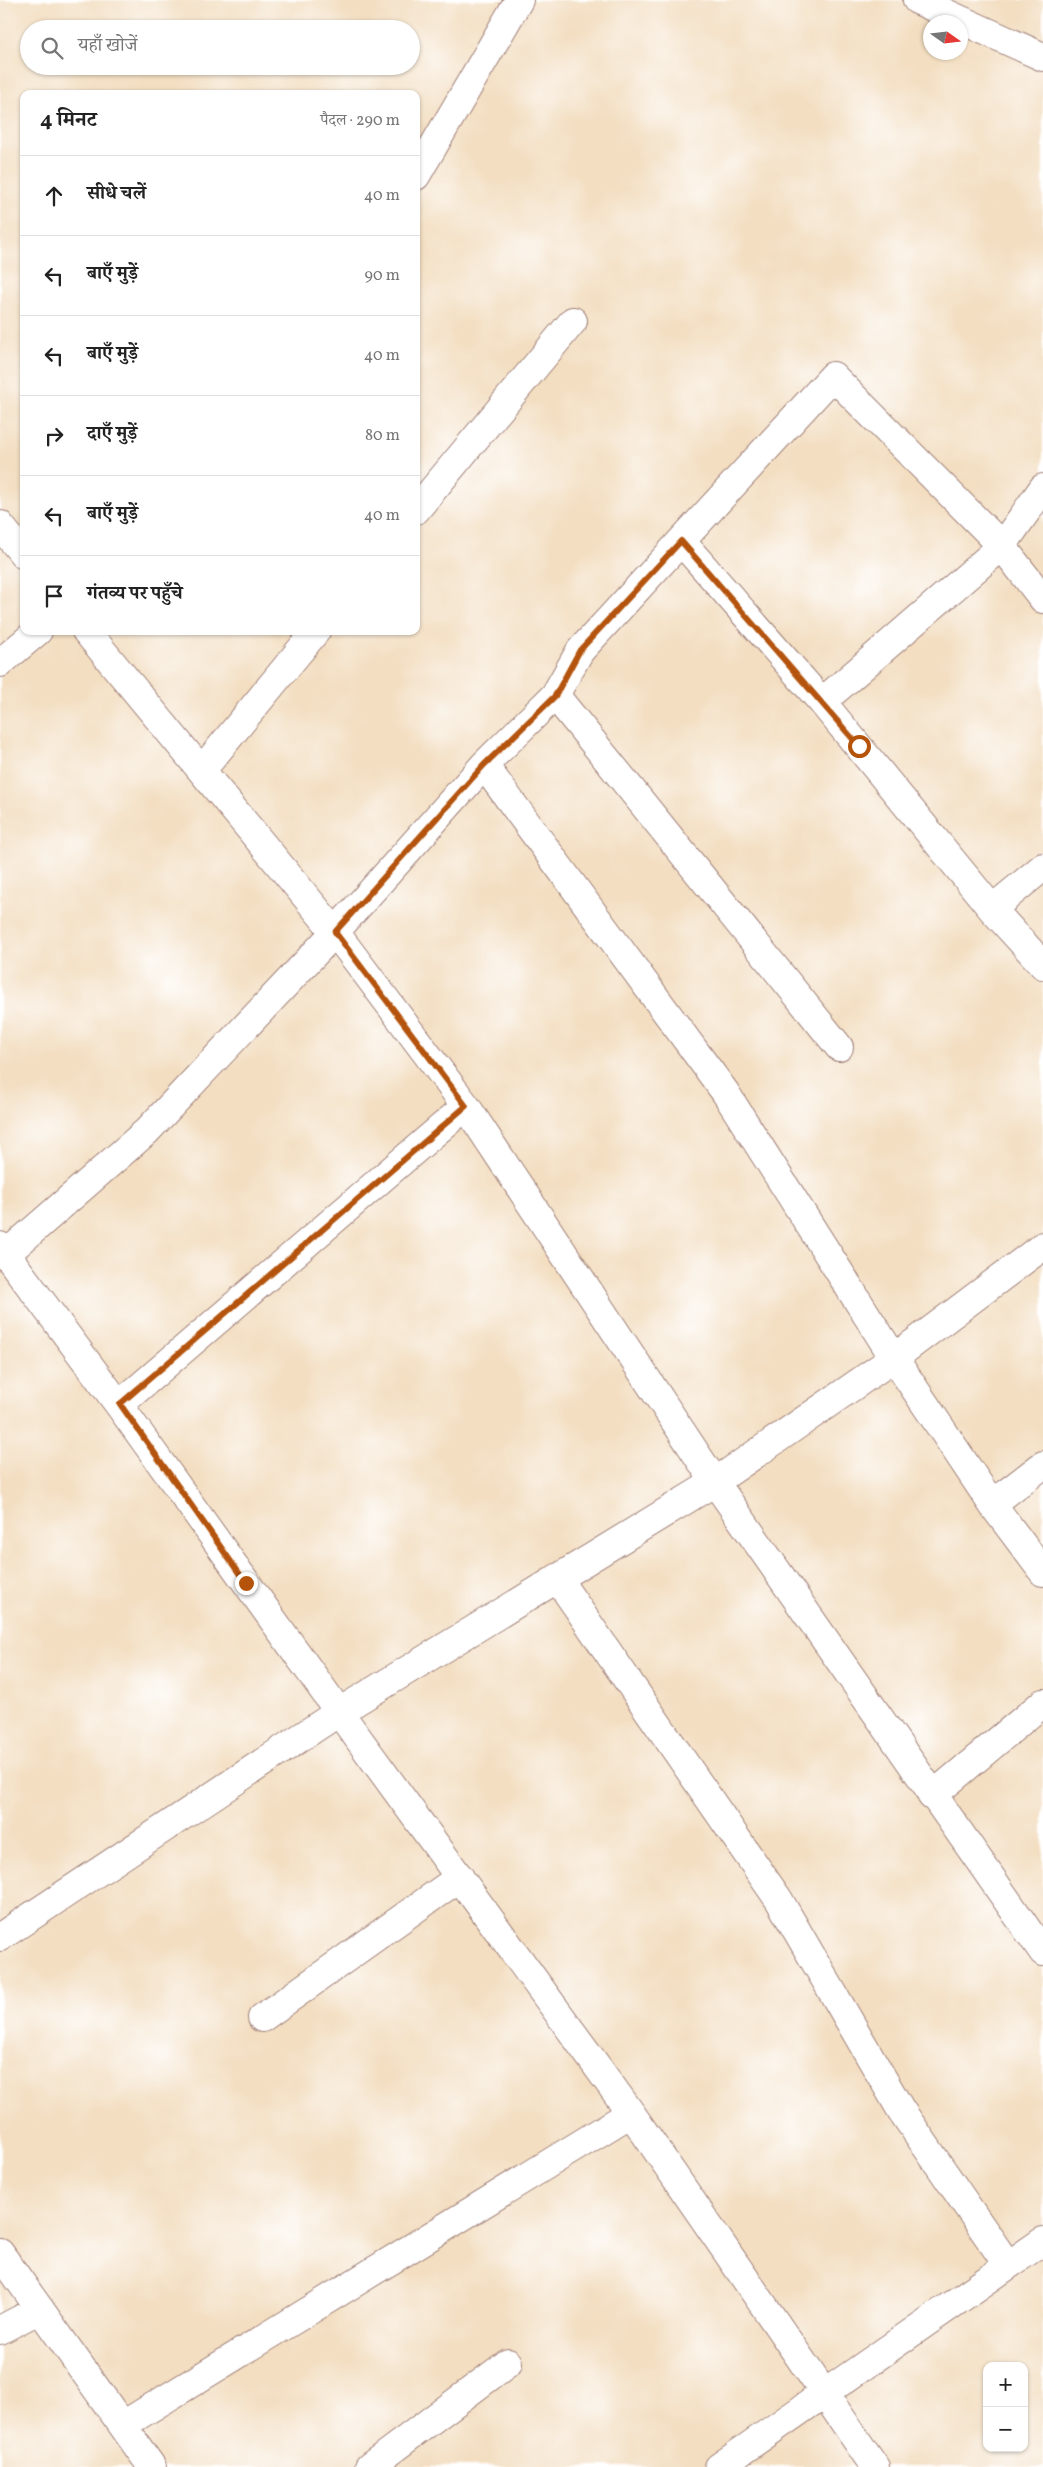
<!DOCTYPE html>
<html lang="hi">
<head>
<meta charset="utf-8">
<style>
	:root { --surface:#fff; --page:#f2f2f2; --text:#222; --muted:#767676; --line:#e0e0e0 }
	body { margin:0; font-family:Vollkorn,"Noto Serif Devanagari",serif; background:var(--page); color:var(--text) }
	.controls { position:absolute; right:15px; bottom:15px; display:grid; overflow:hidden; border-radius:10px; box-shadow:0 1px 4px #0004 }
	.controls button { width:45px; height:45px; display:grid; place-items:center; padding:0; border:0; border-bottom:1px solid var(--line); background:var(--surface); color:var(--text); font:25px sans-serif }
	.compass { position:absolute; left:923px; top:15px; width:45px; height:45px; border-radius:50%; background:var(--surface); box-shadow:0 1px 4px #0004; rotate:104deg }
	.stop { position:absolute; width:15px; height:15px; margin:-11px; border:4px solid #b45309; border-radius:50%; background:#fff }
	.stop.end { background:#b45309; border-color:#fff; box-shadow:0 1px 5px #0008 }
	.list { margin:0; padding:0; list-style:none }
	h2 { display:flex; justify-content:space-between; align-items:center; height:65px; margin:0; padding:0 20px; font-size:21px }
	h2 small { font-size:16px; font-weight:400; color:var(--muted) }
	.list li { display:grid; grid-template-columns:32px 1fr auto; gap:15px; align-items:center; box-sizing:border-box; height:80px; padding:0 20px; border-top:1px solid var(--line) }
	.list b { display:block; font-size:19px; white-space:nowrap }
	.list em { font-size:16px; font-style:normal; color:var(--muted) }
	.icon { flex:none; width:28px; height:28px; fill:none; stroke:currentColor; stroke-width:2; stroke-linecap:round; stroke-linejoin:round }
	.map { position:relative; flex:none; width:1043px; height:2467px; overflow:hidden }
	.search { position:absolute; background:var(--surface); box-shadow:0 1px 4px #0004; left:20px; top:20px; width:400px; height:55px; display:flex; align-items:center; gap:12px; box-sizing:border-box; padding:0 18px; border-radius:28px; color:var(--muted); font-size:19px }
	.panel { position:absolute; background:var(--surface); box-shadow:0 1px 4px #0004; left:20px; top:90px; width:400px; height:545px; border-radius:10px }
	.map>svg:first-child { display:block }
</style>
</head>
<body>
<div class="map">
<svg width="1043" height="2467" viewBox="0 0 1043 2467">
	<rect width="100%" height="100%" fill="#fff"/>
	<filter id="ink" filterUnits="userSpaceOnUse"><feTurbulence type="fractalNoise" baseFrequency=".02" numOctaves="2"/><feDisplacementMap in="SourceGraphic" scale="10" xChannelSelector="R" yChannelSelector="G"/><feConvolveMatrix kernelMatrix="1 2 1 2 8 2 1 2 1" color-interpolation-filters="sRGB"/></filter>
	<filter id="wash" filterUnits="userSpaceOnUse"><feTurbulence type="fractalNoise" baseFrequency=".0096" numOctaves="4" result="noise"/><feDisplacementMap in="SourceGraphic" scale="20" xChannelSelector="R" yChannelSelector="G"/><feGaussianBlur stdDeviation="1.12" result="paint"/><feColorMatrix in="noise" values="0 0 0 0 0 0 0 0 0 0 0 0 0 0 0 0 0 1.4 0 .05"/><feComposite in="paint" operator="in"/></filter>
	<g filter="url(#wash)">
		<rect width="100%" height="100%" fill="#f3dec1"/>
	</g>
	<g filter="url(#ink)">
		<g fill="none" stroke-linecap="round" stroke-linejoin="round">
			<defs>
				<path id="street" d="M416,176L519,0
					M416,510L573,321
					M0,525L24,555
					M681,541L822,702L992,909L1043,965
					M86,631L335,932L466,1106L715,1482L1043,1952
					M0,663L38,631
					M555,695L839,1047
					M822,702L1002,546L1043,488
					M484,765L725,1092L894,1358L992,1504L1043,1572
					M202,770L316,631
					M992,909L1043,867
					M0,1246L119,1405L339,1712L631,2113L875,2467
					M6,1254L147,1131L335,932L484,765L555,695L580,651L833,376L1002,546L1043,599
					M119,1405L466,1106
					M992,1504L1043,1465
					M557,1578L779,1900L901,2110L1007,2264
					M932,1796L1043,1703
					M0,1937L339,1712L715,1482L894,1358L1043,1246
					M262,2018L460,1877
					M0,2253L152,2467
					M0,2330L40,2309
					M123,2425L631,2113
					M369,2467L508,2363
					M719,2467L1043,2241"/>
				<path id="secondary" d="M917,0L1043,57"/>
			</defs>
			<!-- street casing -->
			<use href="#street" stroke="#9e7e76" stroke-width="30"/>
			<!-- secondary casing -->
			<use href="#secondary" stroke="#9e7e76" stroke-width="30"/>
			<!-- street -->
			<use href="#street" stroke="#fff" stroke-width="28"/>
			<!-- secondary -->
			<use href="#secondary" stroke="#fff" stroke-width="28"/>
		</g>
	</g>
	<g fill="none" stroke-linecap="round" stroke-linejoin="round" filter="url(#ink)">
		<!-- route -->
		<path stroke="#b45309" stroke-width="6" d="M246,1583L120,1404L466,1106L335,932L484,765L555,696L580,650L681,541L859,746"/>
	</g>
</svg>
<div class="controls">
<button>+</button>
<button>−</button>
</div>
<svg class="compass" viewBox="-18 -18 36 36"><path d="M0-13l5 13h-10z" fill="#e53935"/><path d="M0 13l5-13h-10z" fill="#767676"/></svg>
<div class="stop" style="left:859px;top:746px"></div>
<div class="stop end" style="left:246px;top:1583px"></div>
<div class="search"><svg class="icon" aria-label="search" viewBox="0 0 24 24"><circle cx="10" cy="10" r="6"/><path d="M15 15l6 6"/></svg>यहाँ खोजें</div>
<section class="panel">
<h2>4 मिनट<small>पैदल · 290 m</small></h2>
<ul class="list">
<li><svg class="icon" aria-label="ahead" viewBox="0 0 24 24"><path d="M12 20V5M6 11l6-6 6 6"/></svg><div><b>सीधे चलें</b></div><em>40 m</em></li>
<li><svg class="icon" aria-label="left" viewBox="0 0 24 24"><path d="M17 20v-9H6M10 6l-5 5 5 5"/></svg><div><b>बाएँ मुड़ें</b></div><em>90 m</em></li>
<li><svg class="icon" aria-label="left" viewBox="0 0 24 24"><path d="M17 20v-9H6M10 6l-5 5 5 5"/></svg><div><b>बाएँ मुड़ें</b></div><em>40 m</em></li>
<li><svg class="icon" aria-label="right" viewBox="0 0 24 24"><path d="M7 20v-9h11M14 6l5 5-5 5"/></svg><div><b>दाएँ मुड़ें</b></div><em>80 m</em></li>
<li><svg class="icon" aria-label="left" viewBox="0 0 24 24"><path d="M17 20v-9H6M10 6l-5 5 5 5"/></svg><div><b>बाएँ मुड़ें</b></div><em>40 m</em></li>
<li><svg class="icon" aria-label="arrive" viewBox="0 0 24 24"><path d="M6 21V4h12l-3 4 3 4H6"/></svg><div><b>गंतव्य पर पहुँचे</b></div></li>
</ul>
</section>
</div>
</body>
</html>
